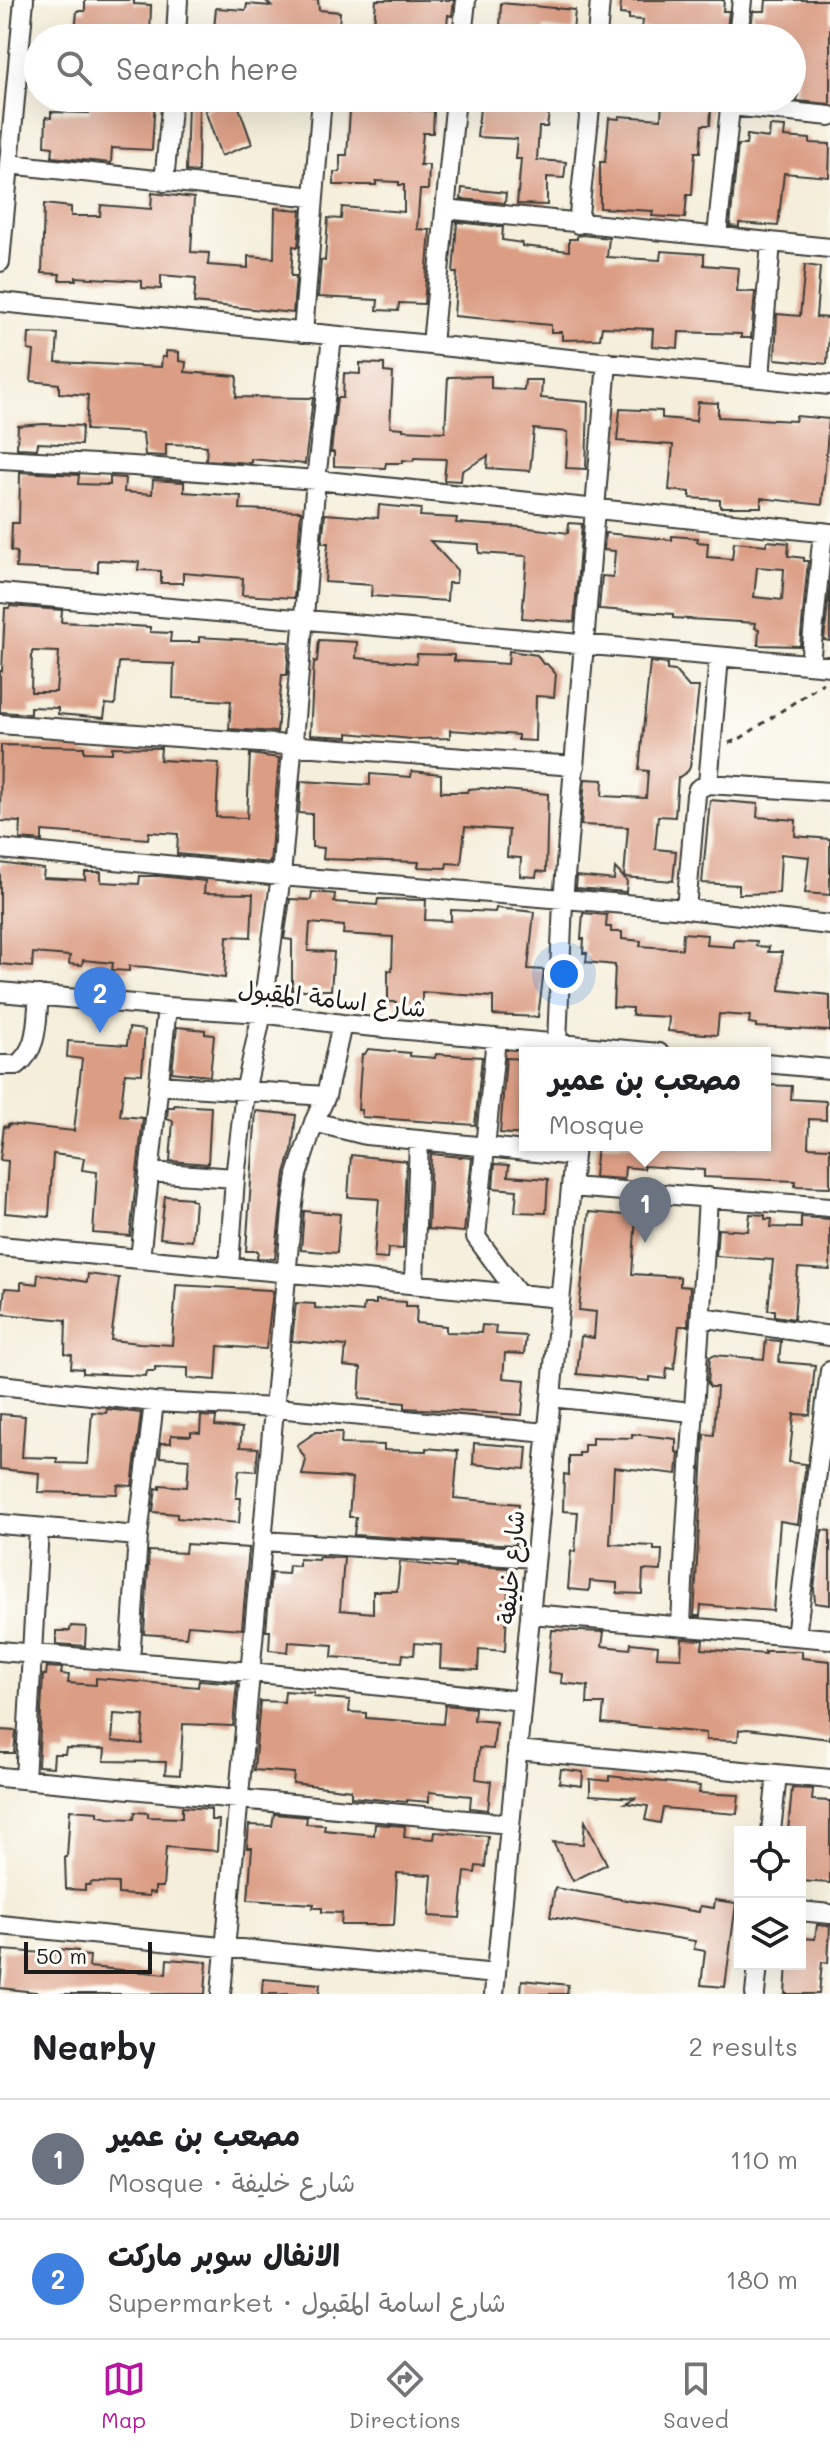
<!DOCTYPE html>
<html lang="en">
<head>
<meta charset="utf-8">
<style>
	:root { --surface:#fff; --page:#f6f6f6; --text:#202124; --muted:#757577; --line:#e0e0e0; --accent:#b5179e }
	body { margin:0; font-family:Mali,"Playpen Sans Arabic",sans-serif; background:var(--page); color:var(--text) }
	.controls { position:absolute; right:24px; bottom:24px; display:grid; overflow:hidden; border-radius:0px; box-shadow:0 8px 32px #0002 }
	.controls button { width:72px; height:72px; display:grid; place-items:center; padding:0; border:0; border-bottom:2px solid var(--line); background:var(--surface); color:var(--text); font:40px sans-serif }
	.scale { position:absolute; left:24px; bottom:20px; width:128px; box-sizing:border-box; padding-left:8px; border:4px solid #1c1c1c; border-top:0; font-size:22px; line-height:28px; white-space:nowrap; color:#1c1c1c; -webkit-text-stroke:6px #fdfcf7; paint-order:stroke }
	.you { position:absolute; left:564px; top:974px; width:28px; height:28px; margin:-20px; border:6px solid #fff; border-radius:50%; background:#1a73e8; box-shadow:0 0 0 12px #1a73e833 }
	.badge { display:grid; place-items:center; width:52px; height:52px; border-radius:50%; background:var(--accent); color:#fff; font-size:26px; font-weight:700 }
	.pin { position:absolute; translate:-50% -66px; filter:drop-shadow(0 2px 4px #0008) }
	.pin::after { content:''; position:absolute; top:42px; width:28px; height:24px; background:inherit; clip-path:polygon(0 0,100% 0,50% 100%) }
	.popup { position:absolute; left:519px; top:1047px; width:252px; height:104px; box-sizing:border-box; display:grid; place-content:center; border-radius:0px; background:var(--surface); filter:drop-shadow(0 2px 6px #0005); font-size:26px; white-space:nowrap; color:var(--muted) }
	.popup b { font-size:30px; color:var(--text) }
	.popup::after { content:''; position:absolute; left:50%; top:100%; margin-left:-16px; border:16px solid transparent; border-top-color:var(--surface) }
	.list { margin:0; padding:0; list-style:none }
	h2 { display:flex; justify-content:space-between; align-items:center; height:104px; margin:0; padding:0 32px; font-size:34px }
	h2 small { font-size:26px; font-weight:400; color:var(--muted) }
	.list li { display:grid; grid-template-columns:52px 1fr auto; gap:24px; align-items:center; box-sizing:border-box; height:120px; padding:0 32px; border-top:2px solid var(--line) }
	.list b { display:block; font-size:30px; white-space:nowrap }
	.list p { margin:0; font-size:26px; white-space:nowrap; color:var(--muted) }
	.list em { font-size:26px; font-style:normal; color:var(--muted) }
	.icon { flex:none; width:44px; height:44px; fill:none; stroke:currentColor; stroke-width:2; stroke-linecap:round; stroke-linejoin:round }
	.map { position:relative; flex:none; width:830px; height:1994px; overflow:hidden }
	.search { position:absolute; background:var(--surface); box-shadow:0 8px 32px #0002; left:24px; right:24px; top:24px; height:88px; display:flex; align-items:center; gap:20px; box-sizing:border-box; padding:0 28px; border-radius:44px; color:var(--muted); font-size:30px }
	.sheet { height:344px; background:var(--surface) }
	nav { display:flex; justify-content:space-around; align-items:center; box-sizing:border-box; height:112px; border-top:2px solid var(--line); background:var(--surface); font-size:22px; color:var(--muted) }
	nav a { display:grid; justify-items:center; gap:4px }
	nav .on { color:var(--accent) }
	.map>svg:first-child { display:block }
</style>
</head>
<body>
<div class="map">
<svg width="830" height="1994" viewBox="0 0 830 1994">
	<rect width="100%" height="100%" fill="#fdfcf7"/>
	<filter id="ink" filterUnits="userSpaceOnUse"><feTurbulence type="fractalNoise" baseFrequency=".0125" numOctaves="2"/><feDisplacementMap in="SourceGraphic" scale="16" xChannelSelector="R" yChannelSelector="G"/><feConvolveMatrix kernelMatrix="1 2 1 2 8 2 1 2 1" color-interpolation-filters="sRGB"/></filter>
	<filter id="wash" filterUnits="userSpaceOnUse"><feTurbulence type="fractalNoise" baseFrequency=".006" numOctaves="4" result="noise"/><feDisplacementMap in="SourceGraphic" scale="32" xChannelSelector="R" yChannelSelector="G"/><feGaussianBlur stdDeviation="1.8" result="paint"/><feColorMatrix in="noise" values="0 0 0 0 0 0 0 0 0 0 0 0 0 0 0 0 0 1.4 0 .05"/><feComposite in="paint" operator="in"/></filter>
	<g filter="url(#wash)">
		<rect width="100%" height="100%" fill="#f4eeda"/>
		<g id="blocks">
			<!-- building -->
			<path fill="#db9e85" fill-rule="evenodd" d="M85,0H134V4L151,5L150,38H88V34L75,33L77,11H85Z
				M265,0H318L319,10L340,12L338,38H242V30L214,29L216,8L246,10L247,4L271,6Z
				M376,0H454L452,16L448,15L446,38H373Z
				M621,0H724L723,11H729L726,38H666L667,30L642,28L643,20L629,19V15L620,14Z
				M766,0H830V104L797,101L798,92H795L797,57H792V38H750L753,11H765Z
				M501,3L575,10L573,31L544,28L543,38H525L526,31L500,29Z
				M90,98H155L152,150L112,148L111,163L52,157L53,147L45,146L46,117L51,118V112L89,113Z
				M481,98H512V105H518V111L549,113L547,127H539L537,160L566,162L564,178L547,177V205L517,204L521,159H515L517,139L477,137Z
				M694,98H712L710,125H702L700,152H695L692,195H687L685,218L652,216L653,211L600,208V162H605L609,118L619,119V116L661,119L662,100L694,102Z
				M236,99L252,144L221,156L205,110Z
				M188,101H199L198,172L186,171Z
				M363,102L385,103V108L434,111L433,133H423L420,165H429L428,190H420L417,229L430,230L424,304L399,303L398,311L377,310L378,300L318,297L321,260L325,261L328,218L341,219L342,207L404,212V185H399V182L376,181V185H334V172H340V155H347L350,111L360,110Z
				M770,126L785,127L784,137L810,139V143L830,144L829,177L784,173L778,226L739,223V227L730,226L738,145H746L747,135L769,138Z
				M462,188L506,193L505,203L461,199Z
				M152,193L194,198L191,252L209,253L208,265L248,268V256L274,258L275,208L301,210L298,247L293,246L291,276H296L293,313L194,303L196,278L161,275V289L142,288V281L76,277V280H59L60,274L42,273L44,204L71,207V216H100L101,205L151,209Z
				M457,222L503,227L502,240L522,243V246L569,251V239H577V236L582,235L609,238L607,257L660,260L661,251L704,254V265L739,268L737,291L755,292L751,338H741V334L679,332L678,348L652,346L653,329L602,327L600,339L562,340V332H551V325L454,316L457,273H453Z
				M805,265L820,267L816,317L830,318L827,364L775,359L777,314L800,316Z
				M29,333L58,334L56,362L161,367L162,357H166V351L179,352V361L186,362L185,372L237,376L236,397L313,398L305,464L251,459V463L206,460L207,446L198,445L166,444V456L145,455L143,433L86,430L88,395L59,393V384L31,381L34,351L28,350Z
				M360,363L384,364V372L393,373L390,427L403,428V430L445,432L448,377L491,376V388L524,390L525,380H542L541,398L588,402L586,469L566,468L568,432L534,429L530,471L487,468L488,456L462,471L461,481L444,480L446,459L414,458L413,461L403,460V463H386L385,468L334,466V452H331L337,398H343L344,373L360,374Z
				M698,402L718,403V417L795,421L796,416L829,419L822,505L761,498V507H720V500L690,498V492L669,490L673,445L617,441L620,409L662,411V418L696,421Z
				M44,424L82,426L81,445L38,443L37,449L17,448L18,426Z
				M20,472L79,475L78,484L110,485V477L125,478L124,492L152,494L153,480L184,482V492L241,496L240,509L301,511L294,598L242,595L243,578L183,573V583H161V571L138,570L139,562L98,560V572L16,568L17,552L11,551L12,523H19Z
				M379,505L421,509L420,516L457,518L456,523L521,527L568,533L569,523L582,524L574,622L522,618L527,556L479,553V544L430,541L457,570L456,583H448L447,601L371,596L372,585L325,582L328,543H322L325,514L378,518Z
				M605,533L672,540V536L698,538L697,542L708,543L707,557L732,559L734,542L766,545L767,541L789,543L788,556L804,558V561H808L800,646L758,645L759,629L755,628L756,623L673,618V614L599,609L602,576L613,577L615,551L604,550ZM757,567L784,569L782,600L754,597Z
				M830,583V641L824,640Z
				M10,606L62,610L61,622L150,627V632L171,633L170,642H199V637L289,642L287,675H282L277,732L229,729L231,701L173,698L174,664L119,662L115,705L106,704L104,718L58,714V708L30,707V714L0,712V671H2L5,608H9ZM32,651L59,652L56,692H31Z
				M319,640L357,642L356,658L416,663L417,654L454,655V661L508,664L509,651L537,655L543,664H547L556,674L554,697L536,696L535,741L518,740V735L450,730V738L412,739L348,733V737L310,735L314,661L317,662Z
				M650,662L667,664V670L675,671L689,687H699L690,767L688,771L678,778L675,817L658,816L655,849L676,851L673,881L624,877L628,827L581,825L585,779L603,780L602,796L646,798L648,771L639,770Z
				M1,745L84,747V752L112,753V747L161,748L160,760L219,763L216,817L247,818L250,754L279,758L270,863L177,854L178,834L149,832L148,839L42,831V841L20,839L21,822L0,821Z
				M412,771L441,774V792H467L468,789L481,788L548,794L546,872L537,871L536,877L520,876L521,858L507,857L509,830L465,827L461,864L447,863L446,868L418,867L419,862L323,859L324,848L312,847V814L299,813L301,781L370,785V774L411,777Z
				M710,800L758,804L757,817L796,820L795,836L830,839V895L805,893L809,857L781,854L779,893L739,894V885L702,883Z
				M0,863L44,869L43,878L85,880V872H101V882L139,884L140,876H160L205,881L204,893L253,894L251,937L227,936L225,978L147,967L129,966V971L112,970L113,963L83,960L82,965L69,964L70,956L33,953L32,967L0,964Z
				M615,868L627,881L626,892L576,888L577,876L614,880Z
				M312,892L335,894L334,902L377,905L378,899L426,900L425,920L451,921V910L495,912L496,908L534,912L528,969L544,970L538,1017L493,1015V997L422,992V1001H415V1013H396V1002H388V970L392,971L393,937L343,934L344,926L310,923L308,951L334,952L331,990H292V940L284,939L290,899L311,900Z
				M583,913L607,915L606,927H611V932H622V939L641,941L640,946L682,949L683,933L707,935L706,945L734,947V940L757,941L756,946L769,947L768,952H782L780,990L830,995V1031L756,1027V1024L749,1023L750,1016L719,1014L717,1035L668,1031L669,1017L632,1015V1008L613,1007L615,965L586,962L587,953H583L584,939H581Z
				M177,1027L205,1030V1034L214,1035L210,1076L172,1072Z
				M129,1028L145,1030L142,1074L125,1073L120,1116L143,1118L130,1236L93,1233L97,1172L82,1170L84,1158L53,1154L49,1217L5,1213L8,1161L0,1160L4,1126L8,1127V1124L74,1131L82,1059L67,1057L68,1041L127,1045Z
				M368,1049L410,1053V1056L435,1058L436,1054L482,1057L475,1125L362,1117L361,1110H358L360,1078L362,1054H365Z
				M506,1058L525,1059V1135L500,1133Z
				M768,1085L792,1086L791,1099L826,1101V1120L809,1119L808,1147L830,1148V1187L795,1186L796,1181L704,1177V1170L644,1166V1169L625,1167L624,1179L594,1177L597,1145L765,1146Z
				M174,1105L211,1107L208,1164L170,1161L173,1121L167,1119L168,1107H174Z
				M256,1111L296,1115L292,1150L285,1173L275,1259L257,1258L258,1251H246Z
				M431,1154L472,1158L464,1232L428,1229Z
				M351,1155L406,1161L403,1249L388,1248L387,1259L374,1258L379,1199L348,1197Z
				M495,1164L509,1165L508,1176L548,1179L546,1213L515,1212L517,1190L493,1188Z
				M165,1196L191,1198V1200L195,1201L192,1241L160,1238Z
				M304,1211L340,1214L337,1253L301,1250Z
				M589,1212L636,1216L632,1274L680,1277V1286L690,1287L688,1326H679L674,1369L667,1368L666,1379L650,1377V1381L577,1374L581,1336L594,1338L596,1312L579,1310Z
				M750,1214L765,1215V1219H772L771,1227L801,1228V1217L830,1219V1270L798,1268L794,1319L775,1316V1310H768L773,1260L716,1256L718,1229L748,1231Z
				M38,1274L87,1282L88,1274L119,1278L111,1340L140,1343L172,1345L176,1285L270,1290L273,1291L266,1349L218,1346L216,1380L188,1378V1368L155,1367V1371H147L146,1376L83,1373V1369L71,1368L72,1355L65,1354L66,1320L2,1314L5,1288L21,1289V1282L37,1284Z
				M376,1300L406,1302V1306H417L416,1323L446,1326V1332L481,1333L482,1325L496,1326L495,1334L526,1336L524,1354L505,1353L503,1378L525,1380L522,1415L405,1408V1403L359,1399L361,1368L344,1366L346,1346L292,1341L296,1303L315,1304V1308L363,1312L364,1304H376Z
				M766,1340L781,1341L779,1362L815,1365L810,1415L794,1414L789,1462L806,1464L798,1524L780,1521L773,1611L701,1605L700,1616H694L704,1434L714,1435L717,1387H710L708,1383L710,1357L713,1355L764,1359Z
				M107,1409L141,1413L132,1486L118,1485L117,1494L38,1492L39,1473L0,1469V1414L25,1416L22,1457L57,1458V1463L88,1464L92,1412L106,1413Z
				M201,1416L216,1417L215,1426L242,1428L240,1447L258,1448L256,1471L239,1470L236,1498H241L239,1523L177,1518V1514L153,1512L156,1488L160,1489V1485L187,1487L189,1459L160,1457L161,1443H171V1435L191,1436V1432L200,1433Z
				M316,1432H342L341,1444L384,1445V1450L426,1451V1448L458,1451L454,1498L519,1504L515,1545L354,1535L356,1517H349L352,1478L302,1475L306,1460L297,1445Z
				M632,1434L676,1439V1452L679,1453L677,1474L614,1467L610,1544L654,1546V1550H662L661,1571L643,1570L642,1594L617,1593V1583L590,1581L589,1591L568,1589L571,1551L575,1552L578,1512L563,1511L564,1474L569,1475V1456H579V1453H584V1445H592V1437L632,1438Z
				M474,1443L527,1447L525,1469L473,1464Z
				M822,1530L830,1531V1605L815,1603L814,1588Z
				M186,1544L249,1548L242,1629L188,1625L186,1637L144,1634L149,1551L185,1553Z
				M319,1557L344,1558L340,1610L373,1613V1591H397L400,1562L455,1568V1565L509,1568L505,1651L479,1649L478,1670L440,1668L441,1645L415,1643L414,1655L403,1654L402,1662L332,1657L333,1645L289,1642L288,1652L269,1650L270,1631H266L271,1573L288,1574L289,1565L299,1566V1559L318,1560Z
				M71,1626L86,1627L85,1646L56,1644V1631H70Z
				M552,1630L604,1632L602,1646L630,1649L631,1643L658,1646L657,1657L681,1658L682,1639L703,1640L702,1649L765,1654V1651H802V1658L830,1661V1739L747,1729L739,1730L738,1741L706,1740V1733L602,1723L604,1704H587L588,1686L561,1683L562,1674L548,1672Z
				M47,1667L62,1668L61,1674L69,1675L68,1683L96,1685V1678L198,1687L199,1680L237,1683L233,1726L183,1724L180,1775L165,1774L166,1762L104,1761L105,1749L66,1748L65,1754H54L53,1767L38,1766L43,1675H46ZM114,1714L144,1716L142,1744L112,1741Z
				M285,1691L314,1693V1697L350,1700L349,1712L366,1713V1718L443,1724L445,1705L475,1708L474,1720L496,1722L493,1749L479,1748L476,1779L491,1781L488,1810L470,1808L471,1796L429,1792V1802L407,1800V1802L351,1797V1790L293,1783L294,1773L254,1770L260,1701L284,1702Z
				M0,1730L16,1731L14,1753H0Z
				M561,1769L583,1772L582,1786L559,1783Z
				M609,1776L700,1786L699,1793L739,1795L737,1814L663,1808L660,1823L645,1820L648,1806L625,1803L636,1798L590,1795V1779L609,1781Z
				M792,1788L813,1789L812,1800L830,1801V1883L800,1881L801,1834L788,1832Z
				M182,1807L211,1809V1820H219L217,1851L166,1847L163,1887H155V1893L149,1892V1896L118,1894V1883L91,1882L90,1885H85V1890L66,1889L65,1857H67L70,1810L98,1812V1816L109,1818L134,1819L135,1812L148,1813V1817L182,1818Z
				M274,1814L307,1817L306,1824L325,1825L324,1830L374,1835L375,1824L405,1826L404,1837L434,1839L435,1832L488,1836L485,1867L476,1866L475,1873L465,1872L460,1918L429,1916L432,1875L397,1873L394,1925H341L342,1913L322,1912V1908H313L314,1904L248,1900L252,1848H247L249,1825L272,1826Z
				M585,1821L607,1864L573,1881L553,1842L583,1844Z
				M555,1888L699,1912L700,1906L714,1908L715,1900L736,1903L725,1987L701,1985L705,1951L694,1949L695,1941L550,1917Z
				M817,1925L830,1926L828,1963L822,1962L819,1994H785L787,1964H800V1938L815,1939Z
				M57,1949L78,1951V1955L90,1956L89,1967L166,1974L167,1959L207,1962L205,1994H53L0,1988L3,1950L57,1954Z
				M263,1979L320,1984L319,1994H262Z
				M522,1980L568,1985L567,1994H521Z"/>
		</g>
	</g>
	<g filter="url(#ink)">
		<use href="#blocks" fill-opacity="0" stroke="#3c3c38" stroke-width="2"/>
		<g fill="none" stroke-linecap="round" stroke-linejoin="round">
			<defs>
				<path id="minor" d="M176,38L178,0
					M462,38L466,0
					M597,38L600,0
					M738,38L742,0
					M730,106L830,116
					M9,164L314,197
					M164,182L172,98
					M445,209L830,248
					M578,224L591,98
					M717,236L731,98
					M0,262L24,0
					M0,302L830,385
					M303,333L322,98
					M432,344L456,98
					M760,377L771,242
					M0,459L133,466L316,480L830,533
					M0,593L830,666
					M810,664L823,532
					M0,724L575,766
					M708,784L719,657
					M0,849L281,876L686,909L830,925
					M686,909L696,795L698,789L708,784L830,792
					M0,992L167,1007L262,1013L342,1024L659,1053
					M342,1024L326,1096L314,1122L366,1135L419,1140L414,1283
					M496,1038L476,1237L518,1294
					M557,1043L563,901L607,362
					M765,1063L830,1069
					M0,1065H17C39,1048 36,1022 39,995
					M159,1085L326,1096
					M419,1140L574,1156
					M149,1172L235,1178
					M571,1187L830,1207
					M0,1246L560,1298
					M140,1259L167,1007
					M229,1267L235,1178L245,1092L262,1013L281,876L316,480L332,337
					M701,1317L830,1336
					M0,1385L154,1402L276,1408L547,1433
					M551,1397L692,1412
					M0,1524L138,1536
					M263,1541L535,1558
					M530,1614L830,1639
					M681,1626C687,1483 700,1341 708,1197
					M796,1636L830,1371
					M0,1651L251,1672L522,1701
					M130,1662L138,1536L154,1402
					M517,1750L830,1779
					M0,1777L510,1824
					M25,1779L39,1528
					M771,1832L777,1774
					M800,1911L830,1914
					M0,1925L496,1974
					M221,1994L292,1211L297,1175L314,1122
					M494,1994L575,1145
					M755,1994L758,1964"/>
			</defs>
			<!-- minor casing -->
			<use href="#minor" stroke="#3c3c38" stroke-width="22"/>
			<!-- path -->
			<path stroke="#3c3c38" stroke-width="3" stroke-dasharray="6 6" stroke-linecap="butt" d="M729,743L741,738L823,683"/>
			<!-- minor -->
			<use href="#minor" stroke="#fff" stroke-width="18"/>
		</g>
	</g>
	<g text-anchor="middle" dominant-baseline="central" stroke-width="7" stroke-linejoin="round" paint-order="stroke">
		<!-- street labels -->
		<g font-size="24" fill="#1c1c1c" stroke="#fdfcf7">
			<text transform="translate(332 998) rotate(6)">شارع اسامة المقبول</text>
			<text transform="translate(510 1567) rotate(-85)">شارع خليفة</text>
		</g>
	</g>
</svg>
<div class="controls">
<button><svg class="icon" aria-label="locate" viewBox="0 0 24 24"><circle cx="12" cy="12" r="6"/><path d="M12 2v4M12 18v4M2 12h4M18 12h4"/></svg></button>
<button><svg class="icon" aria-label="layers" viewBox="0 0 24 24"><path d="M12 4l9 5-9 5-9-5zM3 14l9 5 9-5"/></svg></button>
</div>
<div class="scale">50 m</div>
<div class="you"></div>
<div class="pin badge" style="left:645px;top:1243px;background:#6b7280">1</div>
<div class="popup"><b>مصعب بن عمير</b>Mosque</div>
<div class="pin badge" style="left:100px;top:1033px;background:#3f7fe0">2</div>
<div class="search"><svg class="icon" aria-label="search" viewBox="0 0 24 24"><circle cx="10" cy="10" r="6"/><path d="M15 15l6 6"/></svg>Search here</div>
</div>
<section class="sheet">
<h2>Nearby<small>2 results</small></h2>
<ul class="list">
<li><span class="badge" style="background:#6b7280">1</span><div><b>مصعب بن عمير</b><p>Mosque · شارع خليفة</p></div><em>110 m</em></li>
<li><span class="badge" style="background:#3f7fe0">2</span><div><b>الانفال سوبر ماركت</b><p>Supermarket · شارع اسامة المقبول</p></div><em>180 m</em></li>
</ul>
</section>
<nav>
<a class="on"><svg class="icon" aria-label="map" viewBox="0 0 24 24"><path d="M3 6l6-2 6 2 6-2v14l-6 2-6-2-6 2zM9 4v14M15 6v14"/></svg>Map</a>
<a><svg class="icon" aria-label="directions" viewBox="0 0 24 24"><path d="M12 3l9 9-9 9-9-9zM9 14v-3h6M13 9l2 2-2 2"/></svg>Directions</a>
<a><svg class="icon" aria-label="saved" viewBox="0 0 24 24"><path d="M7 4h10v16l-5-4-5 4z"/></svg>Saved</a>
</nav>
</body>
</html>
